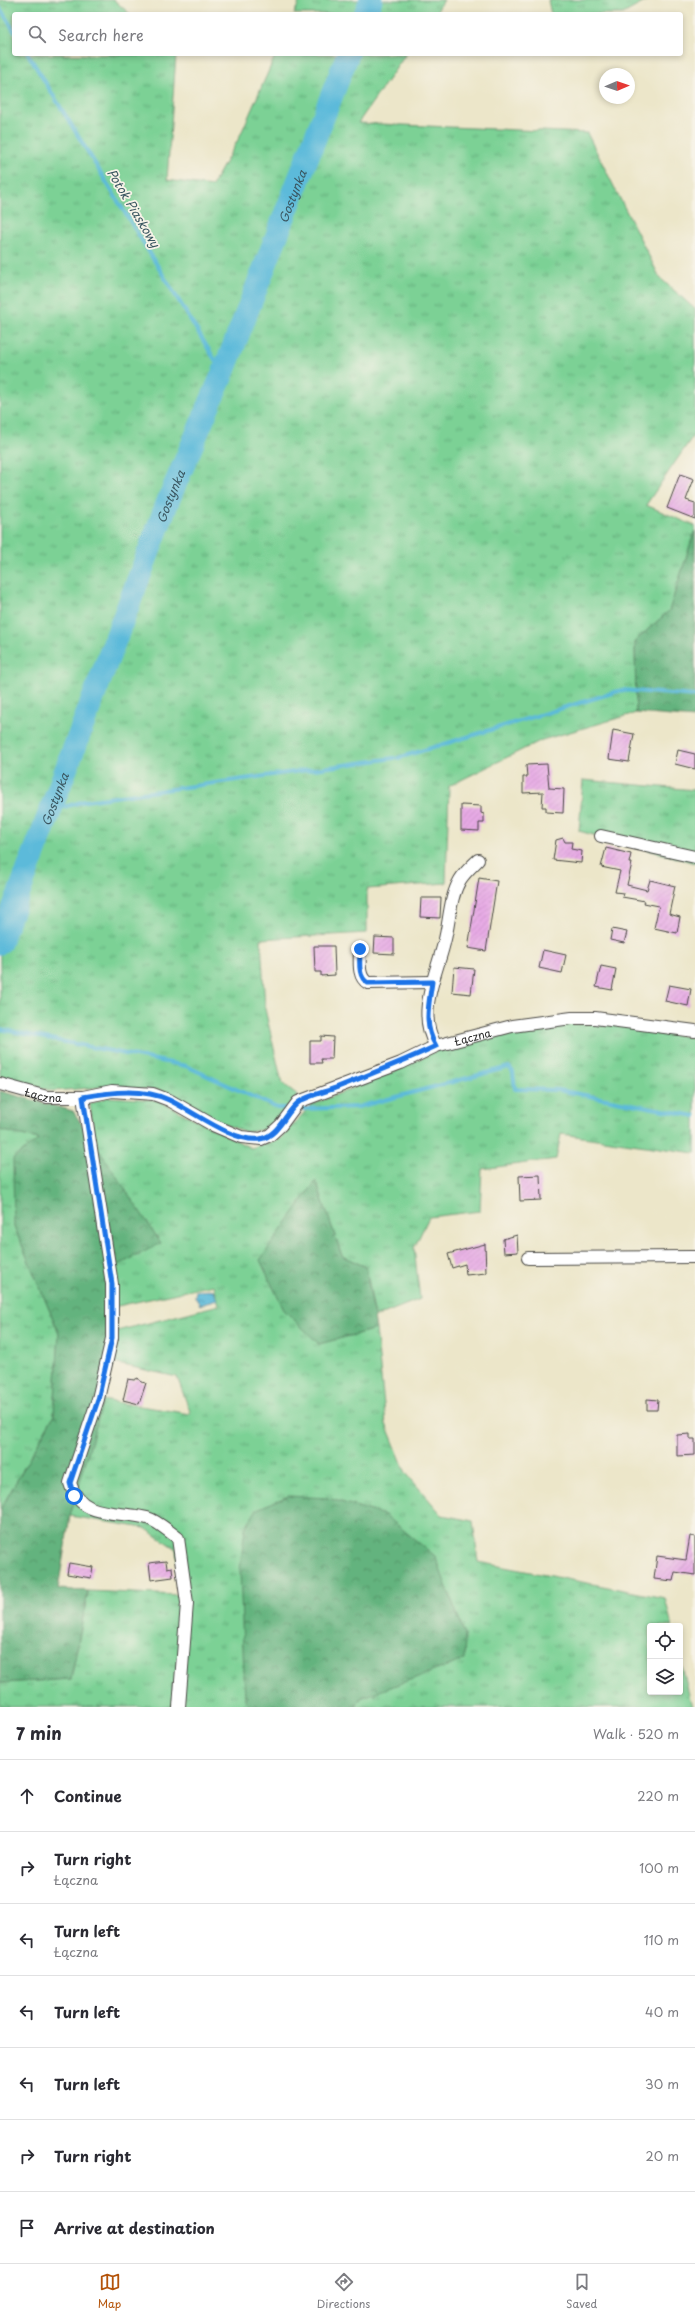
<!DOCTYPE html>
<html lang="en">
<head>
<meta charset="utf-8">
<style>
	:root { --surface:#fff; --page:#f2f2f3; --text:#2b2b33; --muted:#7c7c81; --line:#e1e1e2; --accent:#b45309 }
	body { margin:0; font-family:"Playpen Sans",sans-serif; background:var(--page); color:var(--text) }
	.controls { position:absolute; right:12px; bottom:12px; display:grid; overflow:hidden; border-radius:4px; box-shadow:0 2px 6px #0003 }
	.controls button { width:36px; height:36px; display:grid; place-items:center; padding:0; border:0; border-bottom:1px solid var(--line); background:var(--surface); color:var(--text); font:20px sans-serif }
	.compass { position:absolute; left:599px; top:68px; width:36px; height:36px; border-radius:50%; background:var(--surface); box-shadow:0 2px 6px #0003; rotate:88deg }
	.stop { position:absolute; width:12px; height:12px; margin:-9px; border:3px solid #1a73e8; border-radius:50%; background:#fff }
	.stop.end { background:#1a73e8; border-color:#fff; box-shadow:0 1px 4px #0008 }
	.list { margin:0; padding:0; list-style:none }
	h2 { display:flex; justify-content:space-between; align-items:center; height:52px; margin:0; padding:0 16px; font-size:17px }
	h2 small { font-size:13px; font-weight:400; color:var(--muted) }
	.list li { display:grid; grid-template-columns:26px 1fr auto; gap:12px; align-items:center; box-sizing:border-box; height:72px; padding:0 16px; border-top:1px solid var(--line) }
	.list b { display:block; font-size:15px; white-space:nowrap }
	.list p { margin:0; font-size:13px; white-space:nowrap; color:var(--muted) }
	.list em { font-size:13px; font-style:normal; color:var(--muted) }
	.icon { flex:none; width:22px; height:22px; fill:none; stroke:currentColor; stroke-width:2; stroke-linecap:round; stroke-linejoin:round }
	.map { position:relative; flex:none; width:695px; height:1707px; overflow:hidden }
	.search { position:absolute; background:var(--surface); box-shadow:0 2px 6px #0003; left:12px; right:12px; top:12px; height:44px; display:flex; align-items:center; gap:10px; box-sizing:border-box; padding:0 14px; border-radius:4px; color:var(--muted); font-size:15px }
	.sheet { height:556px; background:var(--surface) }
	nav { display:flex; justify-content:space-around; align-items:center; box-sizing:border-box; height:56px; border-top:1px solid var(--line); background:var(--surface); font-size:11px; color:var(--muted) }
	nav a { display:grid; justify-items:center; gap:2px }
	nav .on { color:var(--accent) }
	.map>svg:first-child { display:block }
</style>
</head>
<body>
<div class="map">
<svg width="695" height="1707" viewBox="0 0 695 1707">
	<defs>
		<pattern id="grass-tufts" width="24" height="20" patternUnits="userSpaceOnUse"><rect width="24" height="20" fill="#7bd195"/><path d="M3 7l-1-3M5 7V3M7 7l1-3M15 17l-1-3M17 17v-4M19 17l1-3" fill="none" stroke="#65aa7a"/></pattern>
		<pattern id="forest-crowns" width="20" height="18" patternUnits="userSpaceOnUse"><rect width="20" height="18" fill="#64b37e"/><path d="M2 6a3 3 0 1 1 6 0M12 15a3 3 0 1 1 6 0" fill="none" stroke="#539267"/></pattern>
		<pattern id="water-ripples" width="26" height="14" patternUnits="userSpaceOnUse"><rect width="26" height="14" fill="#5cbada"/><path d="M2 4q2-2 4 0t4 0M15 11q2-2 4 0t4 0" fill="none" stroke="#4c97b1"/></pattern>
		<pattern id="building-hatch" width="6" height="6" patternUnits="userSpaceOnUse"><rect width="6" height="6" fill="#e7aae5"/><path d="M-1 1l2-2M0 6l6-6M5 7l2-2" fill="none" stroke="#c692c5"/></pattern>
	</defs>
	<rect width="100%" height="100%" fill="#f7f3e8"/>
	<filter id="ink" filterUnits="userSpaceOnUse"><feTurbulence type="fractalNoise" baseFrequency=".025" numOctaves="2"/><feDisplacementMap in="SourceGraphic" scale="8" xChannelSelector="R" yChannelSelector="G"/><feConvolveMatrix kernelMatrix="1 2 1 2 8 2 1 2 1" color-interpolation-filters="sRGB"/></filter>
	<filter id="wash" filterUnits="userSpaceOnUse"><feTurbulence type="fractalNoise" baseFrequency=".012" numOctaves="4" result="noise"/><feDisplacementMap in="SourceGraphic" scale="16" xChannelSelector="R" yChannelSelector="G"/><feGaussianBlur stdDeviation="0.9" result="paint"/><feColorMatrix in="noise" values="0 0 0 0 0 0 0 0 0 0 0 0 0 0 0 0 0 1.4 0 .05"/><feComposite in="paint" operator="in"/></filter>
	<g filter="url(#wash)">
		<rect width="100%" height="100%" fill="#ece6c9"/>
		<!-- grass -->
		<path fill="url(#grass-tufts)" stroke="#537e60" d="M0,0H114L130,14H14V54L176,55L167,180L212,186L240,136L276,54H406L358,123L587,133L660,278L695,309V433L646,505L695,526V530L669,611L635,641L636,713L542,740L449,786L446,883L367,889V933L261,939L265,1009L282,1083L298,1095L267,1129L247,1132L226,1125L160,1090L104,1087L52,1091L0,1076Z
			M300,0H444L435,14H294Z
			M548,0H648L623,14H551Z
			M583,780L695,790V863L579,831Z
			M608,1023L695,1038V1153L561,1134L556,1159L482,1169L480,1211L429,1217L414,1248L420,1299L375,1317L366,1267L342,1256L316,1182L318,1344L376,1329L386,1424L406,1473L442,1515L473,1521L478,1562L665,1598L672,1626H650V1692H680V1658L692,1707H0V1683L71,1679L88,1591L180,1595L176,1549L145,1528L70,1516L102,1400L191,1414L177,1377L114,1363L117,1331L219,1305L214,1285L113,1307L90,1104L108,1097L157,1100L251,1148L280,1139L311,1105L398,1070L441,1048L558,1024Z
			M0,1130L39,1139L14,1226L59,1333L54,1415L0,1510Z"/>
		<!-- forest -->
		<path fill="url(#forest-crowns)" stroke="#486f54" d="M695,530V718L636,713L635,641L669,611Z
			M0,1091L73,1111L161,1243L113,1268L117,1331L114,1363L70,1516L58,1589L88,1591L71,1679L0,1683V1510L54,1415L59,1333L14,1226L13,1159L39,1139L0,1130Z
			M316,1181L342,1256L366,1267L376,1329L319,1344L284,1310L260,1260Z
			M288,1496L328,1498L385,1515L435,1556L465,1635L464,1660L361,1698L356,1707H252L245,1700L240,1570L245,1528L257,1509Z"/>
		<!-- water -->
		<path fill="url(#water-ripples)" stroke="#447282" d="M214,1290L217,1300L200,1305L195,1297L196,1291Z"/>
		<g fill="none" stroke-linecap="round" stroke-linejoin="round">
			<!-- stream -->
			<path stroke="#5cbada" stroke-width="4" d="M0,8L14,31
				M28,54L223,373
				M398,758L622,690L695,696
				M50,811L85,801L394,758
				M0,1029L186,1066L277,1108H284
				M302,1109L358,1107L509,1067L513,1072L515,1089L558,1090L695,1116"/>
			<!-- river -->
			<g stroke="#5cbada" stroke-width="23">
				<path d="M365,14L371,0"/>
				<path id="s1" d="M0,943L168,501L223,373L348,54"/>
			</g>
		</g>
		<g id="blocks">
			<!-- building -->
			<path fill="url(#building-hatch)" d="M680,474L694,479L686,500L695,503V519L667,508Z
				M613,730L634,734L629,762L609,759Z
				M678,750L695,754V769L675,764Z
				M547,764L549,788L564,789L563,813L546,812V807H542L543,792L523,793V777H527L526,765Z
				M461,805L481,806V813L484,814V823H479V831L461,830Z
				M563,838L565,842H572L571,849L582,851L581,863L553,860L556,840Z
				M606,848L631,854L629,863H632L627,885L647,890L650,880L675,886L669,914L680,917L677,933L654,928L659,906L644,903L645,901L622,897L623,893L615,892L620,871L601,867Z
				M479,878L497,881L486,951L468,948Z
				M421,898H441L440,918L420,917Z
				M612,929L627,932L624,943L610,940Z
				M375,937L394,938V954L374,953Z
				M314,946H334L335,975L321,976V972H315Z
				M543,950L566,955L562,973L539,968Z
				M601,966L616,969L612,990L596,987Z
				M454,967L474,969L471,994L452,992Z
				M669,985L691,989L688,1006L665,1001Z
				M321,1036L333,1037L332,1059H321L322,1063H310V1041H321Z
				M540,1175L541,1200L520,1201L519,1176Z
				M517,1235L518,1252L504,1253L503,1239Z
				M485,1244L486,1273L466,1275L465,1264L452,1268L448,1254Z
				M138,1378L141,1382L146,1383L139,1404L123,1400L128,1379L134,1380Z
				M647,1399L658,1400L657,1410H647Z
				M690,1434V1439H695V1455L677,1456V1435Z
				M690,1536L695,1537V1575L675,1572L673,1581L654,1579L657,1556L686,1560Z
				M166,1561L167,1568L172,1567L173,1577L151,1580L149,1563Z
				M69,1563L93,1567L91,1578L67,1574Z"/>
		</g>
	</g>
	<g filter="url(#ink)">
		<use href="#blocks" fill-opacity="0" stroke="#484743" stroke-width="1"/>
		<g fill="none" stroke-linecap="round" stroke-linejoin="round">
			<defs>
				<g id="minor">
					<path d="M601,836L695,857"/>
					<path d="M360,949C360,960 357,977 368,983L432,982"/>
					<path d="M436,1046C416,1013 436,976 444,943C450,922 449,899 460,880C464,873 472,866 478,860"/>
					<path id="s2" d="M0,1084L47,1097H83L112,1091L153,1094L169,1100L213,1125L241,1137L261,1139L270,1135L281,1125L298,1102L401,1063L436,1046L512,1026L572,1018H595L695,1031"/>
					<path d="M83,1097L112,1284V1338L98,1399L70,1483C81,1520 118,1510 147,1518C158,1521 169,1532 178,1538L187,1603L179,1707"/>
					<path d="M528,1258L695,1257"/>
				</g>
			</defs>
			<!-- minor casing -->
			<use href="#minor" stroke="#484743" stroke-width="14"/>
			<!-- minor -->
			<use href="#minor" stroke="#fff" stroke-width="12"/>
		</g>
	</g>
	<g fill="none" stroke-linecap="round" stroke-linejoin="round" filter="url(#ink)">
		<!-- route -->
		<path stroke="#1a73e8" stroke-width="5" d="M74,1496L70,1483L98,1400L112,1338V1284L83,1097C111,1092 143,1088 169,1100C193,1111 233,1143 260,1139C279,1136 286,1111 299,1102C309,1095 326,1092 338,1087C371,1074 404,1061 436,1046C423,1025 429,1004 432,982L368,983C357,977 360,960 360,949"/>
	</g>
	<g text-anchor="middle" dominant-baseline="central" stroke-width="3.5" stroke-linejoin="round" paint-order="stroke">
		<!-- street labels -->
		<g font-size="11" fill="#2b2b2b" stroke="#f7f3e8">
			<text stroke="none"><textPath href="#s2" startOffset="514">Łączna</textPath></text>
			<text stroke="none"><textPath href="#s2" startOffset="45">Łączna</textPath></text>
		</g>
		<!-- water labels -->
		<g font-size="12" font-style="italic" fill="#3a5660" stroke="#f7f3e8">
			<text stroke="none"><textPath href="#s1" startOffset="802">Gostynka</textPath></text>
			<text transform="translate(134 208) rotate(59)">Potok Piaskowy</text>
			<text stroke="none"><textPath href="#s1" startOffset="478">Gostynka</textPath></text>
			<text stroke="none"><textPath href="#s1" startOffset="154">Gostynka</textPath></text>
		</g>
	</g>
</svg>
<div class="controls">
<button><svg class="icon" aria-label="locate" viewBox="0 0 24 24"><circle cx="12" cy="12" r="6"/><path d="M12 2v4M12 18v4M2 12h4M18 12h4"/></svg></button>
<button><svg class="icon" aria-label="layers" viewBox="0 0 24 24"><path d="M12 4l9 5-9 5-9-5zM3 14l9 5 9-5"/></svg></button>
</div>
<svg class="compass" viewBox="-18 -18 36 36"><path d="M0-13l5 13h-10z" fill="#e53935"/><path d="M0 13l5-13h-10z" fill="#7c7c81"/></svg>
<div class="stop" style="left:74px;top:1496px"></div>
<div class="stop end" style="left:360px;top:949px"></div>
<div class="search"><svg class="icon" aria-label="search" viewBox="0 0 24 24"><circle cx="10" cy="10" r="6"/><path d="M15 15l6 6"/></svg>Search here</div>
</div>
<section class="sheet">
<h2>7 min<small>Walk · 520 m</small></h2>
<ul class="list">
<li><svg class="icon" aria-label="ahead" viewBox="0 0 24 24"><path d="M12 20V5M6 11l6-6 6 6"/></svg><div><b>Continue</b></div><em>220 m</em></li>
<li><svg class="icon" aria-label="right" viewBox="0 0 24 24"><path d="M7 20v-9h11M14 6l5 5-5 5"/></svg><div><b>Turn right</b><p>Łączna</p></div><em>100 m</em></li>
<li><svg class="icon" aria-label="left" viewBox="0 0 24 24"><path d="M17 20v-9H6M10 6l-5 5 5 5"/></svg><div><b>Turn left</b><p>Łączna</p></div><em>110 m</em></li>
<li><svg class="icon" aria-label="left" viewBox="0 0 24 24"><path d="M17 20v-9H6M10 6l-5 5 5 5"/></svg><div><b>Turn left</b></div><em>40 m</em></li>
<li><svg class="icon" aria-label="left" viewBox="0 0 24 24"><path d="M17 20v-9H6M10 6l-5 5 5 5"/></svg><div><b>Turn left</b></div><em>30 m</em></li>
<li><svg class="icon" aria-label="right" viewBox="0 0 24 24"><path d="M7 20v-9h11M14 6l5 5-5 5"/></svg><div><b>Turn right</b></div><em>20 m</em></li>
<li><svg class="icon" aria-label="arrive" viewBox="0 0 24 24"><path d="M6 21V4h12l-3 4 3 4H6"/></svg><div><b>Arrive at destination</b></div></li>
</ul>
</section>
<nav>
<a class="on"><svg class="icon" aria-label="map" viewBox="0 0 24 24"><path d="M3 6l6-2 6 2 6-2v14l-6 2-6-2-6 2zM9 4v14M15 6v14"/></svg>Map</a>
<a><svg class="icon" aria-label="directions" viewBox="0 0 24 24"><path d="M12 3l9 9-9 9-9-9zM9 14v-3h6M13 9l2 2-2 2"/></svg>Directions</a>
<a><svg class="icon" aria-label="saved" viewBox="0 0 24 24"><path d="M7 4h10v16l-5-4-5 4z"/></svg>Saved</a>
</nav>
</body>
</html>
